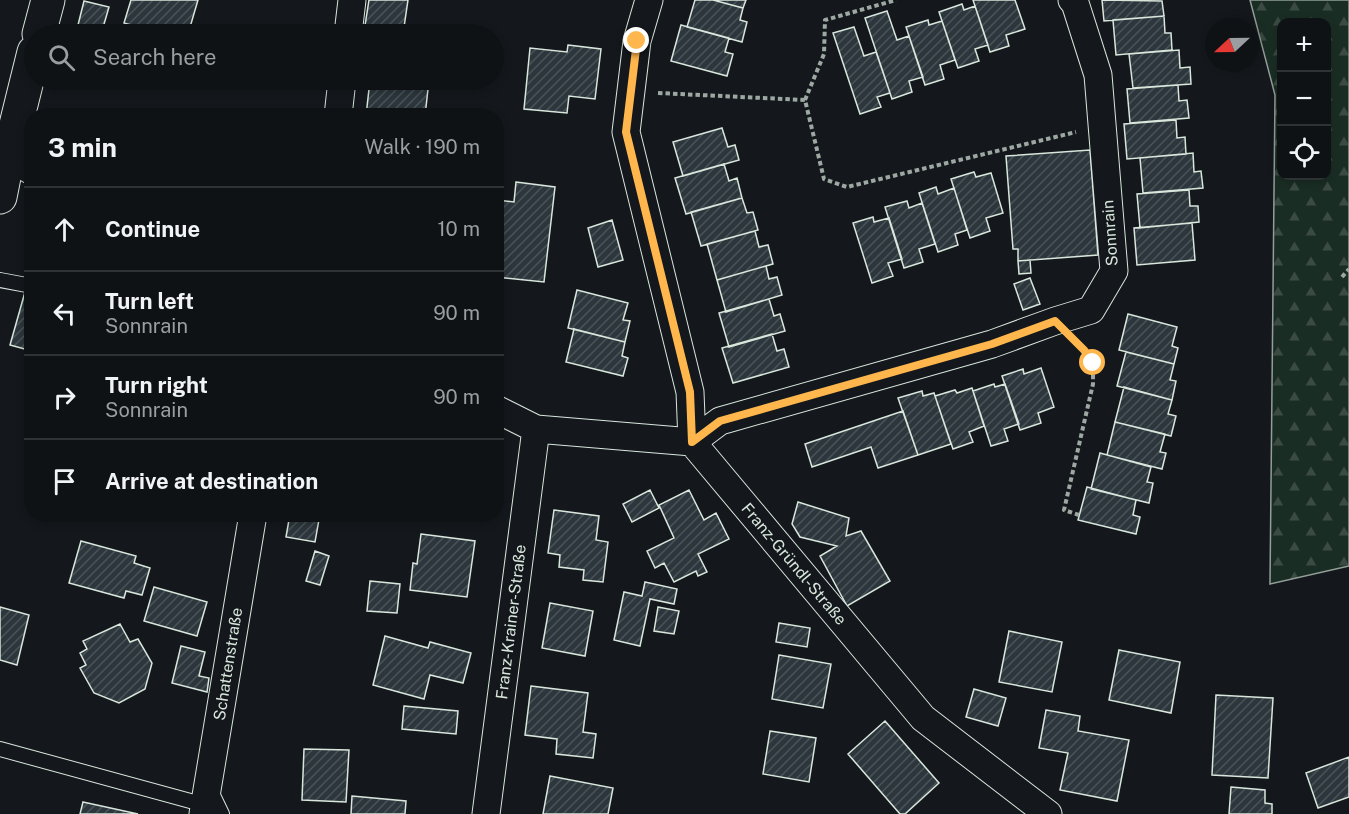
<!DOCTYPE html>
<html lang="en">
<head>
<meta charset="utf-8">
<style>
	:root { --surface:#0f1215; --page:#181b1e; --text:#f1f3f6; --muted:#9b9ea0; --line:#2f3234 }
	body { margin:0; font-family:"Public Sans",sans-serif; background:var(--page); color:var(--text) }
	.controls { position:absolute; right:18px; top:18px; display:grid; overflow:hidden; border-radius:12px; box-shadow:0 3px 9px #0003 }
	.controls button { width:54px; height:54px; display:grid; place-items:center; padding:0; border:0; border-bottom:2px solid var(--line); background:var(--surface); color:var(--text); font:30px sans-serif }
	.compass { position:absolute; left:1205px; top:18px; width:54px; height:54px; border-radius:50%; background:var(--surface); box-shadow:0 3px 9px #0003; rotate:248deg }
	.stop { position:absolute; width:18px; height:18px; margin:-14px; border:4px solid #ffb74d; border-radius:50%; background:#fff }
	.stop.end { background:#ffb74d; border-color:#fff; box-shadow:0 2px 6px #0008 }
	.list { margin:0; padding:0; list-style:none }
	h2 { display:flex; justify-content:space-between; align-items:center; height:78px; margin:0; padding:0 24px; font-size:26px }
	h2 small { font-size:20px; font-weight:400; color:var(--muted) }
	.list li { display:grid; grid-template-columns:39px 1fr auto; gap:18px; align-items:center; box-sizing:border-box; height:84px; padding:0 24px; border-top:2px solid var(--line) }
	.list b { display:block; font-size:22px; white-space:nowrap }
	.list p { margin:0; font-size:20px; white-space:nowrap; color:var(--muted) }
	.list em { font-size:20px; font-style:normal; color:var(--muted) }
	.icon { flex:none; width:33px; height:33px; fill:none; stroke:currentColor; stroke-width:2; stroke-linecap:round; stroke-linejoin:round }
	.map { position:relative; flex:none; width:1349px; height:814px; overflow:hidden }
	.search { position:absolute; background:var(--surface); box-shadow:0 3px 9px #0003; left:24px; top:24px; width:480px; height:66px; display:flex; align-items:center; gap:15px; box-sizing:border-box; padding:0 21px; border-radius:33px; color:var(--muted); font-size:22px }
	.panel { position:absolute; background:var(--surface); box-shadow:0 3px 9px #0003; left:24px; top:108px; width:480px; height:414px; border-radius:24px }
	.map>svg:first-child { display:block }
</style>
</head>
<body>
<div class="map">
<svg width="1349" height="814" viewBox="0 0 1349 814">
	<defs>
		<pattern id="forest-firs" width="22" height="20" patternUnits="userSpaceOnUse" patternTransform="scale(1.5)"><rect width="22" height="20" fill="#1a2d24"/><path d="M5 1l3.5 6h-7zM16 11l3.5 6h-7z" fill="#3b4b43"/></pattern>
		<pattern id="building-hatch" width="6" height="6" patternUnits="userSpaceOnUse" patternTransform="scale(1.5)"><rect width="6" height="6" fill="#2c363c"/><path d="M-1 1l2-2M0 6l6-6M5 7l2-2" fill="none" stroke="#4a5358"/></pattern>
	</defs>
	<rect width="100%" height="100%" fill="#14181c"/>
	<!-- forest -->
	<path fill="url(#forest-firs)" stroke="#939e99" stroke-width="1.5" fill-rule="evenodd" d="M1250,0H1349V566L1270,584L1275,95ZM1282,22H1326V176H1282Z"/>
	<!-- building -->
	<path fill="url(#building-hatch)" stroke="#d8e6dc" stroke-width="1.5" d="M131,0H198L188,34H162L124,23Z
		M369,0H408L403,34H380L364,32Z
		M695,0H713L743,8L740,20L747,22L742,42L687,27Z
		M713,0H746L743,8Z
		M973,0H1015L1025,29L1006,35L1009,46L990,52Z
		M1102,0L1162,1L1164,16L1104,21Z
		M84,1L109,7L102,31L78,25Z
		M962,4L964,10L975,6L988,45L975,49L979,61L958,68L939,12Z
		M887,11L897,40L909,36L923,77L909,81L912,92L892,99L865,18Z
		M1164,16L1165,33H1171L1172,50L1116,55L1113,20Z
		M928,20L929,25L942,21L955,60L940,65L944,79L925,85L906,27Z
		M681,25L729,38L725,52L733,54L727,76L671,61Z
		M854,27L864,56L876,52L890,93L877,97L881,107L860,114L833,33Z
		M568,45L601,49L595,99L569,96L567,113L524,109L530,48L567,52Z
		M1179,50L1180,68L1190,67L1191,84L1133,88L1129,54Z
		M370,80H429L425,116H366Z
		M1178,85L1179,101L1187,100L1189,118L1130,123L1127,89Z
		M1176,120L1177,138L1185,137L1186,154L1127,159L1124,124Z
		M722,128L728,147L735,145L739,160L683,176L673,142Z
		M1090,150L1098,255L1018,261V249H1013L1006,156Z
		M1193,153L1194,172L1201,171L1203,188L1143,193L1140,158Z
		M724,164L729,181L737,178L742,198L686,214L675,178Z
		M974,172L976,177L991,173L1003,213L986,218L990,231L970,238L951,179Z
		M516,182L555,187L544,282L496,277V200L514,202Z
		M936,187L938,194L954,188L967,230L955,234L958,245L938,252L919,193Z
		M1189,190L1190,206H1198L1199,222L1140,228L1137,194Z
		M742,198L747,213L753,212L758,230L701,246L691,212Z
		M907,201L909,208L922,203L935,244L919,249L923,262L904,268L885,207Z
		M873,217L874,222L889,218L902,259L888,263L893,276L872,283L853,223Z
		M612,220L623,260L598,267L588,228Z
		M1192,223L1195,260L1137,265L1134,228Z
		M755,231L759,247L768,245L773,264L717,280L707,244Z
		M1030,260L1031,273L1019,274L1018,261Z
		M766,266L769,279L777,277L782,295L726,312L717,280Z
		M1030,278L1040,304L1023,310L1014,284Z
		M577,290L628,303L623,320L630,321L625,342L568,328Z
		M25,292L32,294V351L10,345Z
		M769,299L774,316L780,314L785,331L729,347L719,313Z
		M1128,314L1177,327L1172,346L1178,348L1174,364L1119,350Z
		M574,329L625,342L622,356L628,358L623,376L566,362Z
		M772,334L777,351L784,349L789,367L733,383L722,348Z
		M1126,352L1174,364L1170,380L1176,381L1172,400L1117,386Z
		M1041,368L1054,407L1038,413L1041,423L1020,430L1002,376L1023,369L1024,374Z
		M994,384L995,387L1005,384L1019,424L1004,429L1008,441L991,446L973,391Z
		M1124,387L1172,400L1168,414L1176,416L1171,436L1115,422Z
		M972,388L984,426L969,432L973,442L953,449L935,396L955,390L957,393Z
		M922,391L923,396L934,393L951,444L918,455L898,398Z
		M903,411L918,455L878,468L871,447L812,467L805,444Z
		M1115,422L1165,434L1160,452L1166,453L1162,469L1107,455Z
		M1100,453L1151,467L1147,482L1153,483L1149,503L1091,489Z
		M1087,487L1136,500L1133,515L1140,517L1136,534L1078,520Z
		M650,490L659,508L632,522L623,504Z
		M689,490L704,520L716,513L729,539L698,554L707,572L698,576L696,571L674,582L664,563L655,568L647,551L674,538L659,505Z
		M798,502L849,518L846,536L861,531L890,581L847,606L820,556L837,546L800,537L792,524Z
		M554,510L599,516L596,540L608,542L603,582L583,580L584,570L559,567L560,555L548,553Z
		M290,514H320L315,542L286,537Z
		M421,534L475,541L467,597L410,590L413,563L417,564Z
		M81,541L136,556L134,563L150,568L142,595L126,591L124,598L69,583Z
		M315,551L329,556L320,585L306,581Z
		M370,581L400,584L397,613L367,611Z
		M645,582L677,589L674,604L650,599L640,646L614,640L624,592L642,596Z
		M154,587L207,602L197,636L144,621Z
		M550,603L593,611L585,656L542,648Z
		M0,607L29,615L17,665L0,660Z
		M658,607L679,611L674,634L654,631Z
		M779,623L810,628L807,647L776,642Z
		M120,624L130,642L138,639L152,663L145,689L119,703L94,693L80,668L86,665L80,653L87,649L83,641Z
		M1009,631L1062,642L1052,692L999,682Z
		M385,636L428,648L430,642L471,653L463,683L430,675L424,699L373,685Z
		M181,646L205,652L199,676L209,678L207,692L172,683Z
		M1119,650L1180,662L1171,713L1109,700Z
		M779,655L831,664L823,708L772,699Z
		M531,686L588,693L583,732L596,734L593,758L556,754L557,739L525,735Z
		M974,689L1006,698L998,726L966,717Z
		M1216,695L1273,698L1268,778L1212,775Z
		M404,706L458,711L456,734L402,729Z
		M1046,710L1080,716L1078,731L1129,740L1117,801L1060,790L1068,753L1039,748Z
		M885,721L939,783L905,814H900L848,754Z
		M770,731L816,738L809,782L763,774Z
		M304,749L349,750L346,802L302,800Z
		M1349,757V797L1318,808L1306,773Z
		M550,776L613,788L608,814H543Z
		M1231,787L1265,790V803L1272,804V814H1229Z
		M352,796L406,801L405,814H351Z
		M83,802L138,814H80Z"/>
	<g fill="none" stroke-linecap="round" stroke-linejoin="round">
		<defs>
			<path id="lane" d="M0,280L32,286
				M0,749L205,805
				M210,789L222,814"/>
			<path id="street" d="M649,0L637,41L626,132L690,392L692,442
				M348,34L352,0
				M338,116L342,80
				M0,155L8,157L32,171
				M496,409L536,429L692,442L923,718L1048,814
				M692,442L720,421L992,344L1055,321L1091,310L1114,271L1098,75L1075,3L1072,0
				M203,814L253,514
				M486,814L536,429"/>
			<path id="secondary" d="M39,34L48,0
				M0,197L8,157L34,52"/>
		</defs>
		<!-- lane casing -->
		<use href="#lane" stroke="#d8e6dc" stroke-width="16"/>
		<!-- street casing -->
		<use href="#street" stroke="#d8e6dc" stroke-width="29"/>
		<!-- secondary casing -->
		<use href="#secondary" stroke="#d8e6dc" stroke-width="35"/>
		<!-- path -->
		<path stroke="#9da8a2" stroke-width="4" stroke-dasharray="4.5 3" stroke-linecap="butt" d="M658,93L805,100L824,179L847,187L1076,132
			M805,100L824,54L825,20L896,0
			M1342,277L1349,269
			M1077,343L1084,350L1093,363V384L1064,510L1079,515"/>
		<!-- lane -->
		<use href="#lane" stroke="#14181c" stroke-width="14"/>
		<!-- street -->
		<use href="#street" stroke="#14181c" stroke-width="27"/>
		<!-- secondary -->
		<use href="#secondary" stroke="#14181c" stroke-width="33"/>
	</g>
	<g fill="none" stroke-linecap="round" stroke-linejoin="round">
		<!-- route -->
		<path stroke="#ffb74d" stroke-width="8" d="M637,41L626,132L690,392L692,442L720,421L992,344L1055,321L1084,350L1093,363"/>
	</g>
	<g text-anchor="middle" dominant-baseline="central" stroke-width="4.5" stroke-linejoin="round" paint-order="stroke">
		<!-- street labels -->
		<g font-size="16" fill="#d8e6dc" stroke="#14181c">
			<text transform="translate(1110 233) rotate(-94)">Sonnrain</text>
			<text transform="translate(794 564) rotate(50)">Franz-Gründl-Straße</text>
			<text transform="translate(511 622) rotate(-83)">Franz-Krainer-Straße</text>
			<text transform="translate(228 664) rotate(-81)">Schattenstraße</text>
		</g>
	</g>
</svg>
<div class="controls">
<button>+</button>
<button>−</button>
<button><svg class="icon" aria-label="locate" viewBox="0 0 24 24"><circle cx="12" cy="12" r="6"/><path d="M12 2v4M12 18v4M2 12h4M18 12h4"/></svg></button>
</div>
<svg class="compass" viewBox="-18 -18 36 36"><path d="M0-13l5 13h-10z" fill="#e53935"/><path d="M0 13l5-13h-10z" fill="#9b9ea0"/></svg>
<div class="stop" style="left:1093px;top:363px"></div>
<div class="stop end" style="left:637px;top:41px"></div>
<div class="search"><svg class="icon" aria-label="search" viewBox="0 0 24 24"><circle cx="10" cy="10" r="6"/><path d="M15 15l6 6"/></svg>Search here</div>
<section class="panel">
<h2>3 min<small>Walk · 190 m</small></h2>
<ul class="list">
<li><svg class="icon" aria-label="ahead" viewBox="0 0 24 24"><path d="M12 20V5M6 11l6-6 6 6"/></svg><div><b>Continue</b></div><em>10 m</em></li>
<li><svg class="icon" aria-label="left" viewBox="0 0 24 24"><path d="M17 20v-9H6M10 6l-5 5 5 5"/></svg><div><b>Turn left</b><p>Sonnrain</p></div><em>90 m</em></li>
<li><svg class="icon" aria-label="right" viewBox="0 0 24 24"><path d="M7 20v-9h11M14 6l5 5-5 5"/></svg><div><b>Turn right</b><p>Sonnrain</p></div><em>90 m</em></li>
<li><svg class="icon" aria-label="arrive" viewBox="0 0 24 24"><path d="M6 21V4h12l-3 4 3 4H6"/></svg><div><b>Arrive at destination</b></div></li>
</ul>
</section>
</div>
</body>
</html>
